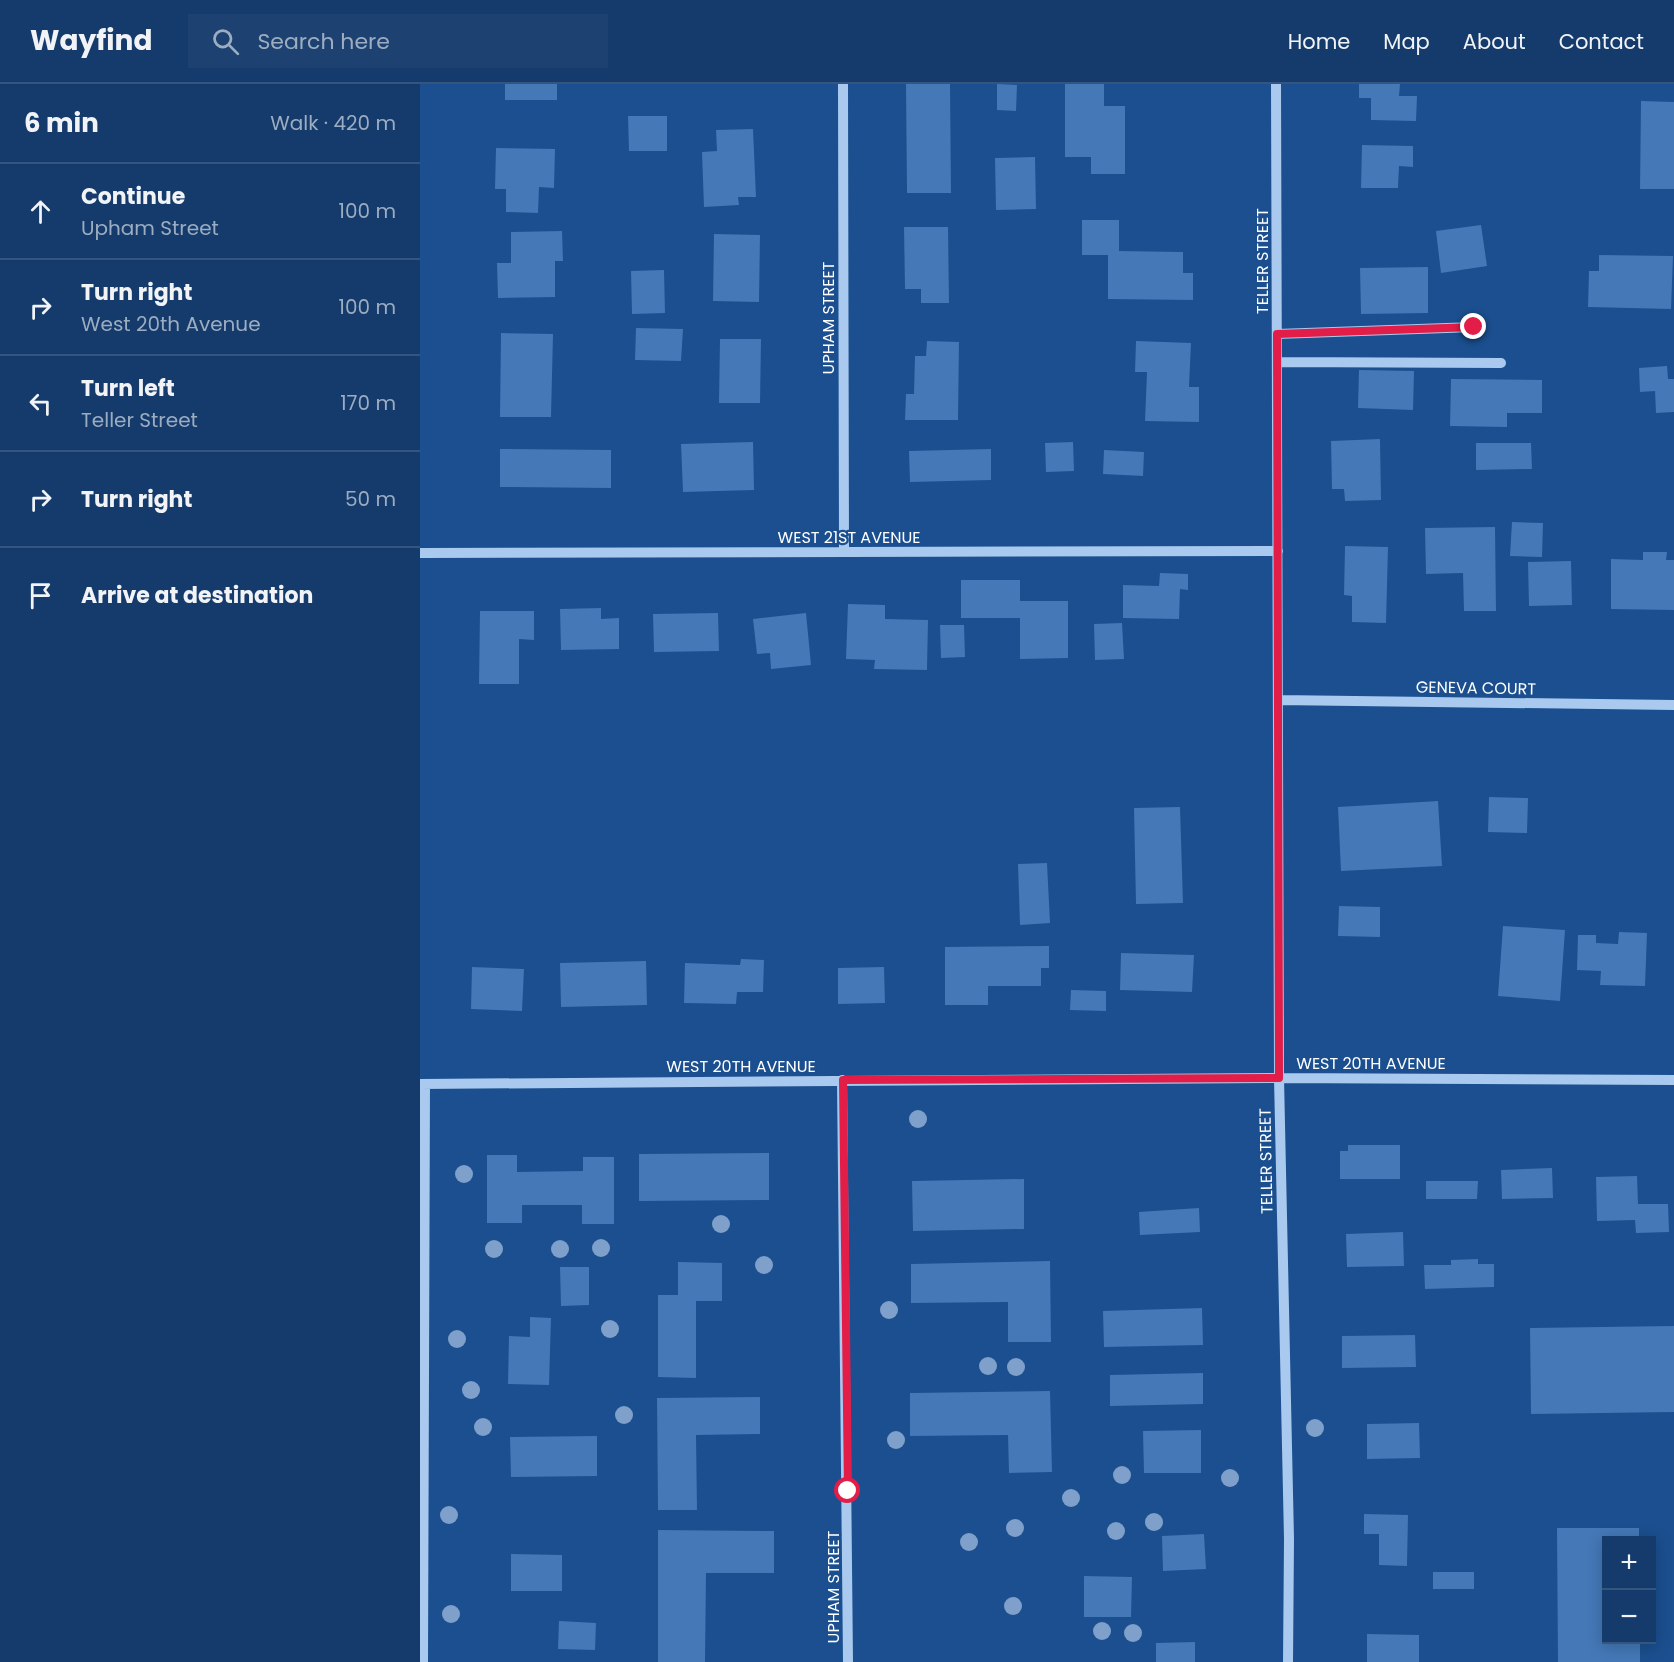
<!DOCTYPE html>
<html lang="en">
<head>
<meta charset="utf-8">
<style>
	:root { --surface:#143b6b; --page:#1d4271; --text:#f1f3f6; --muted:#9dadc1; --line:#33557e }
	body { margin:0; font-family:Poppins,sans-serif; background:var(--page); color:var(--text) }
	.controls { position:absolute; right:18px; bottom:18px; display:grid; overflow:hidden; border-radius:0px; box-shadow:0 3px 15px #0003 }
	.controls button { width:54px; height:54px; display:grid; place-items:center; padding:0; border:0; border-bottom:2px solid var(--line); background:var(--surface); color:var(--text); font:30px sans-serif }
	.stop { position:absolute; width:18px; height:18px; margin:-14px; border:4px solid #e11d48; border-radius:50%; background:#fff }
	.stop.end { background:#e11d48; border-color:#fff; box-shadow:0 2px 6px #0008 }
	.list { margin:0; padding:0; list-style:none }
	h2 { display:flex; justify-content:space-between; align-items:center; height:78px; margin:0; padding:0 24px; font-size:26px }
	h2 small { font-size:20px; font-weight:400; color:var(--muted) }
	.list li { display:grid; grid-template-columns:39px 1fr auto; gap:18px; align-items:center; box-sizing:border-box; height:96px; padding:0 24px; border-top:2px solid var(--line) }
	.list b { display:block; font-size:22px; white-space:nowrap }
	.list p { margin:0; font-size:20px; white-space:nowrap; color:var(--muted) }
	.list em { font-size:20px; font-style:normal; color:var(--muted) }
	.icon { flex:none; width:33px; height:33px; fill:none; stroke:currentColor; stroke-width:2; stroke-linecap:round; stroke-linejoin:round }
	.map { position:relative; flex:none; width:1254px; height:1578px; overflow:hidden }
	header { display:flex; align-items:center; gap:36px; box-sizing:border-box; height:84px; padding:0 30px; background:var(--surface); border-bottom:2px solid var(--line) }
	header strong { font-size:28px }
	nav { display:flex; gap:33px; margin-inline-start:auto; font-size:21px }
	.search { width:420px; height:54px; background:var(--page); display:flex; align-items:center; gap:15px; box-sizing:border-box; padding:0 21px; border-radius:0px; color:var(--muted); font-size:22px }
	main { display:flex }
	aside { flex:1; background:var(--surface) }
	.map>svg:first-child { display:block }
</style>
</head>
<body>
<header>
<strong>Wayfind</strong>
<div class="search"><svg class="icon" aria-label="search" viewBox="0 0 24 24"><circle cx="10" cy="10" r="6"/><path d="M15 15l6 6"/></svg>Search here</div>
<nav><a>Home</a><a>Map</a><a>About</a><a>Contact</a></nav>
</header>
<main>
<aside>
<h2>6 min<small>Walk · 420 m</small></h2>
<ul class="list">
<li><svg class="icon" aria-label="ahead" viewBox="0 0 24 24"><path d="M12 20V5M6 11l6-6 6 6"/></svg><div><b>Continue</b><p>Upham Street</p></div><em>100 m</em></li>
<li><svg class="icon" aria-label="right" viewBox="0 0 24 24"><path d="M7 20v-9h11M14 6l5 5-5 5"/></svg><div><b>Turn right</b><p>West 20th Avenue</p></div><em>100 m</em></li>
<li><svg class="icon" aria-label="left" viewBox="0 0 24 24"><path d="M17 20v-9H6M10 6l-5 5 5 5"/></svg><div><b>Turn left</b><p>Teller Street</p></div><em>170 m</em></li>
<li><svg class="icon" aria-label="right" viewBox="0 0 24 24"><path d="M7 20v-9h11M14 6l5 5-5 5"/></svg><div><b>Turn right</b></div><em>50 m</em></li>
<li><svg class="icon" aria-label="arrive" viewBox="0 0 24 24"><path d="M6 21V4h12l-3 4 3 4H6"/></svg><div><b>Arrive at destination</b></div></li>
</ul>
</aside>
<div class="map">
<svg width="1254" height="1578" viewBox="0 0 1254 1578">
	<rect width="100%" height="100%" fill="#1b4f8f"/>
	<!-- building -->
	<path fill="#4478b7" d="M85,0H137V16H85Z
		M486,0H530L531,109H487Z
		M577,0L597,1L596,27L577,26Z
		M645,0H684V22H705V90H671V73H645Z
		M939,0H980L979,12H997L996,37L951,36V14H939Z
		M1221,17L1254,18V105H1220Z
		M208,32H247V67H209Z
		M333,45L336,113H318L319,121L284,123L282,68L297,67L296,46Z
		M942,61L993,62V83L979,82L978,104H941Z
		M76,64L135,65L134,104L119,103L118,129L86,128V105H75Z
		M615,73L616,125L576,126L575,74Z
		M662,136H699V167L763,168V189H773V216L688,215V171H662Z
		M1061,141L1067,182L1021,189L1016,147Z
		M484,143H528L529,219H501V205H485Z
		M142,147L143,177H135V213L78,214L77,179H91V148Z
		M294,150L340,151L339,218L293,217Z
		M1179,171L1253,172L1251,225L1168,223L1169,187H1179Z
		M1008,183V229L941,230L940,184Z
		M244,186L245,229L212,230L211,187Z
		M216,244L263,245L261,277L215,276Z
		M81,249L133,250L131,333H80Z
		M300,255H341L340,319H299Z
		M507,257L539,258L538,336H485L486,310H494L495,272H506Z
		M716,257L771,259L769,303H779V338L725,337L727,288H715Z
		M1247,282L1248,295H1254V328L1236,329L1235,307L1220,308L1219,284Z
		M939,286L994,287L993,326L938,324Z
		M1031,295L1122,296V329H1087V343L1030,342Z
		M960,355L961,416L925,417L924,405H912L911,357Z
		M333,358L334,406L263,408L261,360Z
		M653,358L654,387L626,388L625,359Z
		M1056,359H1111L1112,385L1056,386Z
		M80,365L191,366V404L80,403Z
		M571,365V396L490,398L489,367Z
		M684,366L724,368L723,392L683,390Z
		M1092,438L1123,439L1122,473L1090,472Z
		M1075,443L1076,527H1044L1043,489L1006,490L1005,444Z
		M925,462L968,463L966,539L932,538V512L924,511Z
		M1223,468H1247L1246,476H1254V526L1191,525V475L1223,476Z
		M1151,477L1152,521L1109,522L1108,478Z
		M740,489L768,490V506L760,505L759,535L703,534V501L739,502Z
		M541,496H600V517H648V574L600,575V534H541Z
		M428,520L465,521V535L508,536L507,586L454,585L455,576L426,575Z
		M181,524V535L199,534V565L141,566L140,525Z
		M60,527H114V556L99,555V600H59Z
		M298,529L299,567L234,568L233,530Z
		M386,529L391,581L351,585L350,569L337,570L333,535Z
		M702,539L704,575L675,576L674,540Z
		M520,541H544L545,573L521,574Z
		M1069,713L1108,714L1107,749L1068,748Z
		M1018,717L1022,782L921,787L918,723Z
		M760,723L763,819L716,820L714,724Z
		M627,779L630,839L600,841L598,780Z
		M919,822L960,823V853L918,852Z
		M1083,842L1145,846L1140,917L1078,912Z
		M1199,848L1227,849L1225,902L1180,901L1181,887L1157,886L1158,851H1176V859L1198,860Z
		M629,862V884H621V902H568V921H525V863Z
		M701,869L774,871L772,908L700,906Z
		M321,875L344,876L343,908H317L316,920L264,919L265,879L320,881Z
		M226,877L227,921L141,923L140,879Z
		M52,883L104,885L102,927L51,925Z
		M464,883L465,919L418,920V884Z
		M651,906L686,907V927L650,926Z
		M928,1061H980V1095H920V1067H928Z
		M349,1069V1116L219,1117V1070Z
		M67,1071H97V1088L163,1087V1073H194V1140H162V1121H102V1139H67Z
		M1132,1084L1133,1114L1082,1115L1081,1086Z
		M1217,1092L1218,1120H1248L1249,1148L1216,1149L1215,1136L1177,1137L1176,1093Z
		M604,1095V1145L493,1147L492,1097Z
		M1006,1097H1058L1057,1115H1006Z
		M779,1124L780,1148L720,1151L719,1128Z
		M983,1148L984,1182L927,1183L926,1150Z
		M1058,1175V1180H1074V1203L1005,1205L1004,1181H1031V1176Z
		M630,1177L631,1258H588V1218L491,1219V1180Z
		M258,1178L302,1179V1217H276V1294L238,1293V1211H258Z
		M140,1183H169V1221L141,1222Z
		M782,1224L783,1261L684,1263L683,1227Z
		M110,1233L131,1234L129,1301L88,1300L89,1252L110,1253Z
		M1254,1242V1328L1111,1330L1110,1244Z
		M995,1251L996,1283L922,1284V1252Z
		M783,1289V1320L690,1322V1291Z
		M630,1307L632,1388L589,1389L588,1351L490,1352V1309Z
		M340,1313V1350L276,1351L277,1426H238L237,1314Z
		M999,1339L1000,1374L947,1375V1340Z
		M781,1346V1389H724L723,1347Z
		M177,1352V1392L91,1393L90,1353Z
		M944,1430L988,1431L987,1482L959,1481V1450H944Z
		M1137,1444H1219V1456H1186V1556H1220V1578H1138Z
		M238,1446L354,1447V1489H286L285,1578H238Z
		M784,1450L786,1485L743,1487L742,1452Z
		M91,1470L142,1471V1507H91Z
		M1013,1488H1054V1505H1013Z
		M664,1492L712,1493L711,1533H664Z
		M139,1537L176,1539L175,1566L138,1565Z
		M947,1550L999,1551V1578H947Z
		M775,1558V1578H736V1559Z"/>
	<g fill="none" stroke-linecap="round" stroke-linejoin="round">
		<!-- minor -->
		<path stroke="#a9c9ee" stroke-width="10" d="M423,0L424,468
			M856,0L859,994L869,1455L868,1578
			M857,250L1055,243
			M857,278L1081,279
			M0,469L858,467
			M858,616L1254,621
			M422,996L428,1578
			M0,1000L859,994L1254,996
			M3,1578L5,1000"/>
	</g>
	<!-- trees -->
	<g fill="#7ea0ca">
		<circle cx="498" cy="1035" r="9"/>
		<circle cx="44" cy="1090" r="9"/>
		<circle cx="301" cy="1140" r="9"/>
		<circle cx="181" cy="1164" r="9"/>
		<circle cx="74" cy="1165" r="9"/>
		<circle cx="140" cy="1165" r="9"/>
		<circle cx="344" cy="1181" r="9"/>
		<circle cx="469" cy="1226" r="9"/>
		<circle cx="190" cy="1245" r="9"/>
		<circle cx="37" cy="1255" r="9"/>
		<circle cx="568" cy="1282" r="9"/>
		<circle cx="596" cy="1283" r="9"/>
		<circle cx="51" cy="1306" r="9"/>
		<circle cx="204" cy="1331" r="9"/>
		<circle cx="63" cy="1343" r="9"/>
		<circle cx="895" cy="1344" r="9"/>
		<circle cx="476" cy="1356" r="9"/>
		<circle cx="702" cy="1391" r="9"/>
		<circle cx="810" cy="1394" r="9"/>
		<circle cx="651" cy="1414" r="9"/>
		<circle cx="29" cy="1431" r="9"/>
		<circle cx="734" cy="1438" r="9"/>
		<circle cx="595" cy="1444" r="9"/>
		<circle cx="696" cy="1447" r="9"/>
		<circle cx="549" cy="1458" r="9"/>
		<circle cx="593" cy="1522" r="9"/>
		<circle cx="31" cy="1530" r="9"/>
		<circle cx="682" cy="1547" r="9"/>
		<circle cx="713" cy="1549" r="9"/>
	</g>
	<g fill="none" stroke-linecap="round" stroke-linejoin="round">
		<!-- route -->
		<path stroke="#e11d48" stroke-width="8" d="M428,1407L423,996L859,994L857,250L1054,243"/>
	</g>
	<g text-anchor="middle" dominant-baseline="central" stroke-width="4.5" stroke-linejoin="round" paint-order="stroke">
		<!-- street labels -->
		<g font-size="16" fill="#fff" stroke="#1b4f8f">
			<text transform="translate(842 177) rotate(-90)">TELLER STREET</text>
			<text transform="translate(408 234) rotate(-90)">UPHAM STREET</text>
			<text x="429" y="453">WEST 21ST AVENUE</text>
			<text transform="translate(1056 604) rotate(1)">GENEVA COURT</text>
			<text x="951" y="979">WEST 20TH AVENUE</text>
			<text x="321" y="982">WEST 20TH AVENUE</text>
			<text transform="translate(846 1077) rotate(-91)">TELLER STREET</text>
			<text transform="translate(413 1503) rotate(-90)">UPHAM STREET</text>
		</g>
	</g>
</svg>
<div class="controls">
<button>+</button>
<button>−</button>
</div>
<div class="stop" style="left:428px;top:1407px"></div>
<div class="stop end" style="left:1054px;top:243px"></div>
</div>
</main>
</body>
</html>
